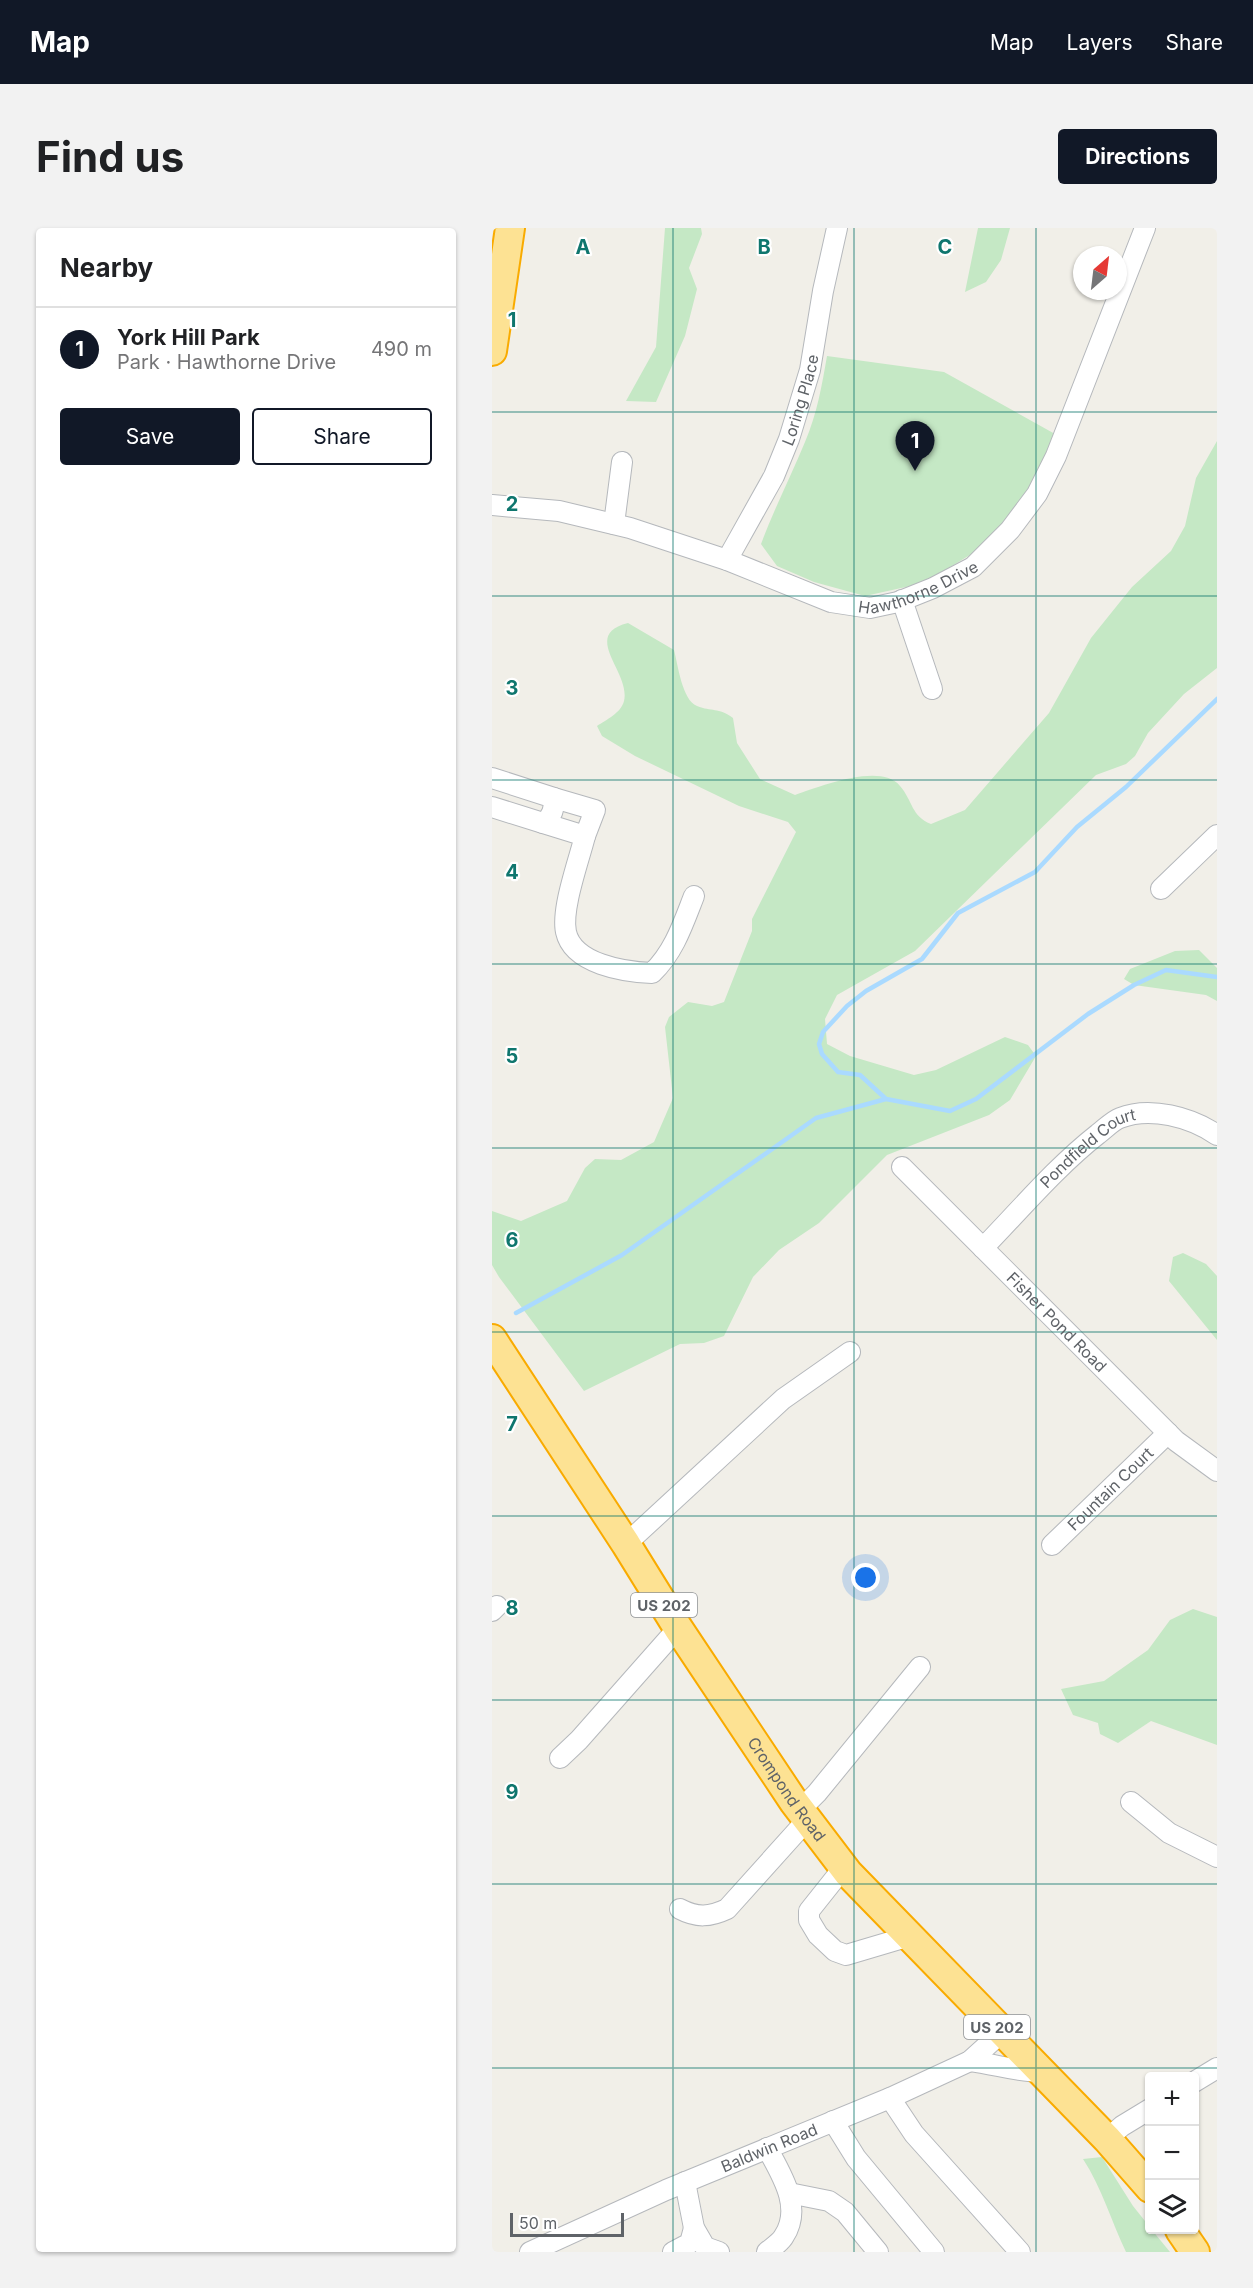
<!DOCTYPE html>
<html lang="en">
<head>
<meta charset="utf-8">
<style>
	:root { --surface:#fff; --page:#f2f2f2; --text:#202124; --muted:#757577; --line:#e0e0e0; --accent:#111827 }
	body { margin:0; font-family:Inter,sans-serif; background:var(--page); color:var(--text) }
	.controls { position:absolute; right:18px; bottom:18px; display:grid; overflow:hidden; border-radius:6px; box-shadow:0 2px 4px #0004 }
	.controls button { width:54px; height:54px; display:grid; place-items:center; padding:0; border:0; border-bottom:2px solid var(--line); background:var(--surface); color:var(--text); font:30px sans-serif }
	.compass { position:absolute; left:581px; top:18px; width:54px; height:54px; border-radius:50%; background:var(--surface); box-shadow:0 2px 4px #0004; rotate:28deg }
	.scale { position:absolute; left:18px; bottom:15px; width:114px; box-sizing:border-box; padding-left:6px; border:3px solid #5f6368; border-top:0; font-size:16px; line-height:21px; white-space:nowrap; color:#5f6368; -webkit-text-stroke:4px #fff; paint-order:stroke }
	.you { position:absolute; left:374px; top:1350px; width:21px; height:21px; margin:-15px; border:4px solid #fff; border-radius:50%; background:#1a73e8; box-shadow:0 0 0 9px #1a73e833 }
	.badge { display:grid; place-items:center; width:39px; height:39px; border-radius:50%; background:var(--accent); color:#fff; font-size:20px; font-weight:700 }
	.pin { position:absolute; translate:-50% -50px; filter:drop-shadow(0 2px 3px #0008) }
	.pin::after { content:''; position:absolute; top:32px; width:21px; height:18px; background:inherit; clip-path:polygon(0 0,100% 0,50% 100%) }
	.list { margin:0; padding:0; list-style:none }
	h2 { display:flex; justify-content:space-between; align-items:center; height:78px; margin:0; padding:0 24px; font-size:26px }
	h2 small { font-size:20px; font-weight:400; color:var(--muted) }
	.list li { display:grid; grid-template-columns:39px 1fr auto; gap:18px; align-items:center; box-sizing:border-box; height:84px; padding:0 24px; border-top:2px solid var(--line) }
	.list b { display:block; font-size:22px; white-space:nowrap }
	.list p { margin:0; font-size:20px; white-space:nowrap; color:var(--muted) }
	.list em { font-size:20px; font-style:normal; color:var(--muted) }
	.actions { display:flex; gap:12px; padding:18px 24px }
	.actions a { flex:1; padding:14px 0; border:2px solid var(--accent); border-radius:6px; text-align:center; font-size:21px; color:var(--accent) }
	.actions .main { background:var(--accent); color:#fff }
	.icon { flex:none; width:33px; height:33px; fill:none; stroke:currentColor; stroke-width:2; stroke-linecap:round; stroke-linejoin:round }
	.map { position:relative; flex:none; width:725px; height:2024px; overflow:hidden; border-radius:6px }
	header { display:flex; align-items:center; gap:36px; box-sizing:border-box; height:84px; padding:0 30px; background:var(--accent); color:#fff }
	header strong { font-size:28px }
	nav { display:flex; gap:33px; margin-inline-start:auto; font-size:21px }
	.intro { display:flex; align-items:center; justify-content:space-between; box-sizing:border-box; height:144px; padding:0 36px }
	h1 { margin:0; font-size:42px }
	.button { padding:15px 27px; border-radius:6px; background:var(--accent); color:#fff; font-size:21px; font-weight:700 }
	main { display:flex; gap:36px; padding:0 36px }
	aside { flex:1; background:var(--surface); border-radius:6px; box-shadow:0 2px 4px #0004 }
	.map>svg:first-child { display:block }
</style>
</head>
<body>
<header>
<strong>Map</strong>
<nav><a>Map</a><a>Layers</a><a>Share</a></nav>
</header>
<div class="intro"><h1>Find us</h1><a class="button">Directions</a></div>
<main>
<aside>
<h2>Nearby<small></small></h2>
<ul class="list">
<li><span class="badge">1</span><div><b>York Hill Park</b><p>Park · Hawthorne Drive</p></div><em>490 m</em></li>
</ul>
<div class="actions"><a class="main">Save</a><a>Share</a></div>
</aside>
<div class="map">
<svg width="725" height="2024" viewBox="0 0 725 2024">
	<rect width="100%" height="100%" fill="#f1efe8"/>
	<!-- green -->
	<path fill="#c5e8c5" d="M173,0H209L210,6L197,40L205,61L193,108L164,174L134,173L164,119Z
		M486,0H518L509,32L494,54L473,64Z
		M335,128L452,144L563,206L531,273L491,319L432,355L373,368L322,354L285,338L269,316C282,281 299,248 313,214C325,186 330,157 335,128Z
		M725,213V440L692,466L656,505L643,528L634,536L604,547L423,723L345,767L333,791L335,816L358,828L422,847L444,842L513,809L536,817L544,828L518,872L497,887L395,927L327,995L287,1022L261,1049L232,1108L212,1115L188,1116L92,1163L7,1049L0,1037V983L29,993L75,973L93,940L103,931L129,932L162,914L181,870L173,799L177,789L196,774L220,778L232,774L260,703V691L304,604L296,594L247,578L143,528L110,508L105,498C114,492 129,485 132,473C139,444 88,407 136,395L182,422C186,437 190,472 205,478C220,484 226,479 241,490L245,515L268,551L303,567C327,559 389,534 408,558C421,573 419,588 439,596L473,582L557,485L599,410L640,359L679,323L693,298L704,250Z
		M707,722L725,740V773L714,767L642,757L632,751L638,741L683,723Z
		M691,1025L714,1036L725,1048V1112L677,1053L681,1029Z
		M701,1381L725,1389V1517L659,1493L626,1515L608,1506L606,1495L581,1487L569,1461L612,1453L656,1422L678,1392Z
		M610,1929L641,1978L657,1998L658,2002H660L678,2024H634C619,1993 610,1960 591,1931Z"/>
	<g fill="none" stroke-linecap="round" stroke-linejoin="round">
		<!-- stream -->
		<path stroke="#aadaff" stroke-width="4.5" d="M394,871L368,847L346,844L330,826L327,816L331,804L355,778L374,763L430,731L466,685L543,644L585,599L634,559L725,471
			M24,1085L130,1027L324,890L394,871L458,883L484,871L596,786L642,757L674,742L725,749"/>
		<defs>
			<g id="minor">
				<path id="s1" d="M0,277L67,283L138,300L235,332L339,374L378,380L406,374L441,360L481,339L518,302L545,266L564,228L653,0"/>
				<path d="M122,296L130,234"/>
				<path id="s2" d="M235,332L282,248L297,211L318,142L331,63L345,0"/>
				<path d="M410,372L440,461"/>
				<path d="M0,550L62,570C62,580 61,589 51,595L0,579"/>
				<path d="M62,570L103,582L93,608"/>
				<path d="M51,595L93,608C87,632 69,681 74,704C81,736 132,744 160,745C182,724 191,696 202,668"/>
				<path d="M669,661L725,607"/>
				<path id="s3" d="M410,939L684,1213L725,1243"/>
				<path id="s4" d="M491,1020C528,982 564,939 606,906C613,901 620,893 628,890C658,878 699,889 725,907"/>
				<path d="M134,1316L291,1171L358,1124"/>
				<path id="s5" d="M560,1317L676,1205"/>
				<path d="M0,1383L5,1378"/>
				<path d="M68,1530L87,1512L186,1400"/>
				<path d="M639,1574L677,1605L725,1629"/>
				<path d="M308,1582L325,1565L428,1439"/>
				<path d="M352,1639L317,1683V1692L326,1707L343,1723L354,1727L418,1708"/>
				<path d="M188,1681C205,1690 218,1689 235,1681L315,1592"/>
				<path d="M478,1833C502,1836 526,1844 549,1844"/>
				<path d="M702,1854L725,1840"/>
				<path d="M398,1870L422,1906L528,2024"/>
				<path d="M341,1893L364,1930L442,2024"/>
				<path d="M615,1911L630,1898L658,1881"/>
				<path d="M275,1920C289,1946 311,1979 292,2008C289,2014 281,2019 275,2024"/>
				<path d="M193,1954L202,2000L213,2019L227,2024"/>
				<path d="M297,1965L337,1973L353,1984L386,2024"/>
				<path id="s6" d="M38,2024L174,1962L398,1870L478,1833L510,1804"/>
				<path d="M181,2024L198,2015L202,2000"/>
			</g>
			<g id="highway">
				<path d="M0,123L18,0"/>
				<path id="s7" d="M0,1111L134,1316L186,1400L302,1574L356,1645L615,1911L658,1960"/>
				<path d="M688,2002L703,2024"/>
			</g>
		</defs>
		<!-- minor casing -->
		<use href="#minor" stroke="#b5b8bc" stroke-width="22"/>
		<!-- highway casing -->
		<use href="#highway" stroke="#f9ab00" stroke-width="32"/>
		<!-- minor -->
		<use href="#minor" stroke="#fff" stroke-width="20"/>
		<!-- highway -->
		<use href="#highway" stroke="#fde293" stroke-width="28"/>
	</g>
	<!-- grid -->
	<path fill="none" stroke="#0f766e" stroke-width="1.5" stroke-opacity="0.55" d="M181,0V2024M362,0V2024M544,0V2024M0,184H725M0,368H725M0,552H725M0,736H725M0,920H725M0,1104H725M0,1288H725M0,1472H725M0,1656H725M0,1840H725"/>
	<g text-anchor="middle" dominant-baseline="central" stroke-width="4.5" stroke-linejoin="round" paint-order="stroke">
		<!-- shield labels -->
		<g fill="#fff" stroke="#8f9295" stroke-width="1.5">
			<rect x="139" y="1365" width="66" height="24" rx="4.5"/>
			<rect x="472" y="1787" width="66" height="24" rx="4.5"/>
		</g>
		<g font-size="15" font-weight="bold" fill="#5f6368">
			<text x="172" y="1377">US 202</text>
			<text x="505" y="1799">US 202</text>
		</g>
		<!-- street labels -->
		<g font-size="16" fill="#5f6368" stroke="#fff">
			<text stroke="none"><textPath href="#s2" startOffset="177">Loring Place</textPath></text>
			<text stroke="none"><textPath href="#s1" startOffset="446">Hawthorne Drive</textPath></text>
			<text stroke="none"><textPath href="#s4" startOffset="146">Pondfield Court</textPath></text>
			<text stroke="none"><textPath href="#s3" startOffset="219">Fisher Pond Road</textPath></text>
			<text stroke="none"><textPath href="#s5" startOffset="81">Fountain Court</textPath></text>
			<text stroke="none"><textPath href="#s7" startOffset="538">Crompond Road</textPath></text>
			<text stroke="none"><textPath href="#s6" startOffset="261">Baldwin Road</textPath></text>
		</g>
	</g>
	<g font-size="20" text-anchor="middle" font-weight="bold" fill="#0f766e" stroke="#fff" stroke-width="4.5" stroke-linejoin="round" paint-order="stroke">
		<text x="91" y="26">A</text>
		<text x="272" y="26">B</text>
		<text x="453" y="26">C</text>
		<text x="20" y="99">1</text>
		<text x="20" y="283">2</text>
		<text x="20" y="467">3</text>
		<text x="20" y="651">4</text>
		<text x="20" y="835">5</text>
		<text x="20" y="1019">6</text>
		<text x="20" y="1203">7</text>
		<text x="20" y="1387">8</text>
		<text x="20" y="1571">9</text>
	</g>
</svg>
<div class="controls">
<button>+</button>
<button>−</button>
<button><svg class="icon" aria-label="layers" viewBox="0 0 24 24"><path d="M12 4l9 5-9 5-9-5zM3 14l9 5 9-5"/></svg></button>
</div>
<svg class="compass" viewBox="-18 -18 36 36"><path d="M0-13l5 13h-10z" fill="#e53935"/><path d="M0 13l5-13h-10z" fill="#757577"/></svg>
<div class="scale">50 m</div>
<div class="you"></div>
<div class="pin badge" style="left:423px;top:243px">1</div>
</div>
</main>
</body>
</html>
